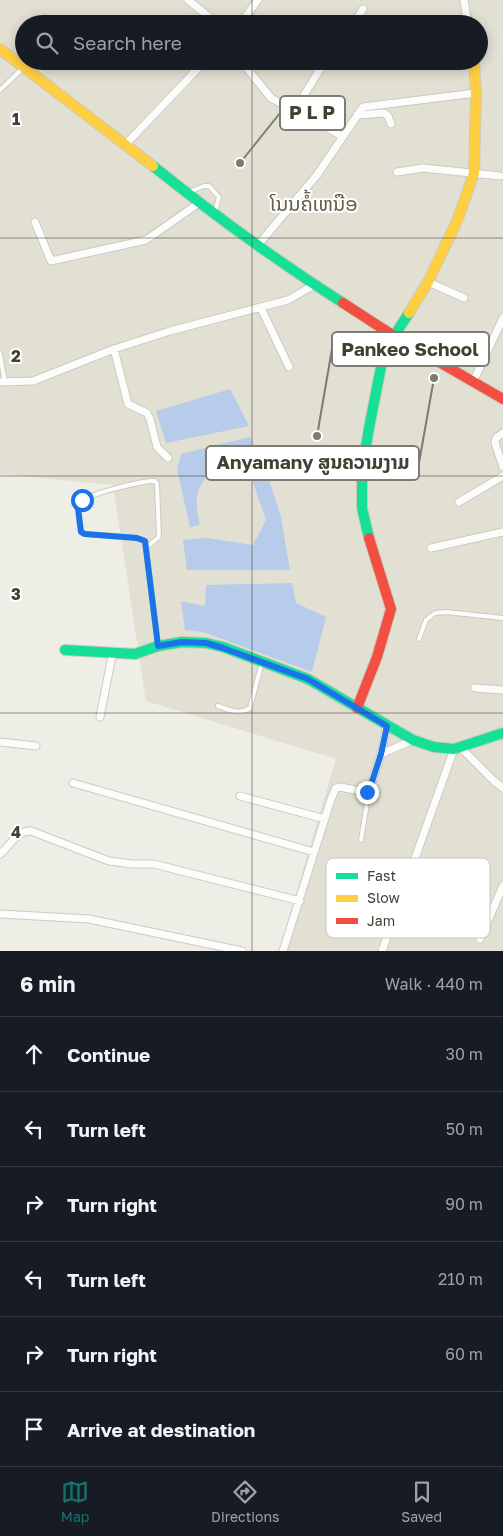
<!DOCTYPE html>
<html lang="en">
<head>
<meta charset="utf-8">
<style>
	:root { --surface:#171b24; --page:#242831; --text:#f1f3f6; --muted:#9ea1a6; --line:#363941; --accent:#0f766e }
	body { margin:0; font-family:"Golos Text","Noto Sans Lao",sans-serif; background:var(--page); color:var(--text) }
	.stop { position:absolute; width:15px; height:15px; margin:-11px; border:4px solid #1a73e8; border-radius:50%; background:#fff }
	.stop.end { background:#1a73e8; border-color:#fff; box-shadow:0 1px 5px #0008 }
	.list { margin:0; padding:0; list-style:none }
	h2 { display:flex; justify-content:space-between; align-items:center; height:65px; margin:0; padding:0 20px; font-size:21px }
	h2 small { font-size:16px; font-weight:400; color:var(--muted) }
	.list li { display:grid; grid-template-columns:32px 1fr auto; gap:15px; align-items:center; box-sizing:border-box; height:75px; padding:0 20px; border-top:1px solid var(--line) }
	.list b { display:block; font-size:19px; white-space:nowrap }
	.list em { font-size:16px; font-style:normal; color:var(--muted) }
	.icon { flex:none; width:28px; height:28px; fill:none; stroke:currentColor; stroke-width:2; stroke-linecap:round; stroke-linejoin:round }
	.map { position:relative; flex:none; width:503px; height:951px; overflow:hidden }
	.search { position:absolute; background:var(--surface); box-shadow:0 2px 12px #0003; left:15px; right:15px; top:15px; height:55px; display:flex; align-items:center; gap:12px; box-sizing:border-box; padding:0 18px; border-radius:28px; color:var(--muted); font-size:19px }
	.sheet { height:515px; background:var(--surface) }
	nav { display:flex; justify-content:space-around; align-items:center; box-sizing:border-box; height:70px; border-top:1px solid var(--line); background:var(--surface); font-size:14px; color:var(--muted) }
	nav a { display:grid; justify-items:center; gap:2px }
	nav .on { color:var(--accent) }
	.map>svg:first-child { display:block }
</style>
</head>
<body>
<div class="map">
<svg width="503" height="951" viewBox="0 0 503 951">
	<rect width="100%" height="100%" fill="#eeede6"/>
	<!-- residential -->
	<path fill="#e1e0d3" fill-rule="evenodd" d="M0,0H503V951H279L336,759L146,701L113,485L0,474ZM24,24H479V61H24Z"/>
	<!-- water -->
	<path fill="#b7cbea" d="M230,389L249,426L166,443L156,411Z
		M250,437L268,477L281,517L290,570H187L183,540L208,538L253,545L266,520L253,482L241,464H217C196,488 193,494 200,525L190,527L177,469L181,454Z
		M292,583L296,603L326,617L312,672L203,632L185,630L181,601L205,606L206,585Z"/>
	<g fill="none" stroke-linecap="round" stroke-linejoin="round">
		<defs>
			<path id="lane" d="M0,90L24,67
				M189,192L204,186H209L219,197L215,212
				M0,354L5,383
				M147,547L159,537L157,484L155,481C145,480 87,494 81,502C76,510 80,523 81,532L85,534L137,538L145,541L158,644
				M419,639L426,620L435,613L446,612L503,618
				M218,706C229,710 239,715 250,708L262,662
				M361,840L369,791"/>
			<path id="street" d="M188,0L218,24
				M464,0L468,24
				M240,24L258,0
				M353,24L363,9
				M241,61L271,98L342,136
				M295,110L325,61
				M357,115L384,113L388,116L391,124
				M126,144L205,61
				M397,172L423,168L500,176
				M35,222L51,261L146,240L199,203
				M258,245L317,175L363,107L476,93
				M428,282L464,298
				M261,308L289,367
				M114,349L128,404L147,413L150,419L157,447L168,458
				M0,382L33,381L114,349L170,331L288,300L314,285
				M473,382L503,318
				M503,433L496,438L495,443L503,467
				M459,502L503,476
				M431,548L503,532
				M475,688L503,690
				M100,717L113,651
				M0,742L36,746
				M460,747L494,781L503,788
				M381,754L387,726
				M73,783L314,852
				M240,796L325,819
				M0,854C10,846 17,830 31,831L109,861L132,864H154L300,901
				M0,914L89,919L242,951
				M480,939L503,886
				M283,951L331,799L336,788L340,787L365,792L369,791L381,754L413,740
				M382,951L454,749"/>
			<path id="fast" d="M153,166C214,215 277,261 343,303
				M369,538L362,508V470L369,428L382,362L394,336L409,313
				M65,650L135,654L158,646L182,642L206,643L223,647L308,679L413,740L434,747L454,749L503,733"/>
			<path id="slow" d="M0,49L153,166
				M409,313L428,282L457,221L474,173L476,93L474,61"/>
			<path id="jam" d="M343,303L394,336L503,399
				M357,708L377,657L391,609L369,538"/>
		</defs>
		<!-- lane casing -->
		<use href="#lane" stroke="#cbcac4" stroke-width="6"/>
		<!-- street casing -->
		<use href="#street" stroke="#cbcac4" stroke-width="9"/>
		<!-- fast casing -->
		<use href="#fast" stroke="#ccccbd" stroke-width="12"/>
		<!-- slow casing -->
		<use href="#slow" stroke="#ccccbd" stroke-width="12"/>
		<!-- jam casing -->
		<use href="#jam" stroke="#ccccbd" stroke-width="12"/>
		<!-- lane -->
		<use href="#lane" stroke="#fcfcfb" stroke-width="4"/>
		<!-- street -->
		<use href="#street" stroke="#fcfcfb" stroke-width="7"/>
		<!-- fast -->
		<use href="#fast" stroke="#16e098" stroke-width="10"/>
		<!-- slow -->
		<use href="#slow" stroke="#ffcf43" stroke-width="10"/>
		<!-- jam -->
		<use href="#jam" stroke="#f24e42" stroke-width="10"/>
	</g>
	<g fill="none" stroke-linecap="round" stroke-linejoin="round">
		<!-- route -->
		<path stroke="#1a73e8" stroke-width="6" d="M82,500L78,508L81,532L85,534L137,538L145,541L158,646L182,642L206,643L223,648L308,679L387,726L381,754L369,791L367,792"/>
	</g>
	<!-- grid -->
	<path fill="none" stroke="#423f33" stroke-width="1" stroke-opacity="0.55" d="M252,0V24M252,61V951M0,238H503M0,476H503M0,713H503"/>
	<g text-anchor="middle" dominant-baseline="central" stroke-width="4" stroke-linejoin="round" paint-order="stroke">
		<!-- quarter labels -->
		<g font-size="20" fill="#645f4b" stroke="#fff">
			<text x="314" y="203">ໂນນຄໍ້ເຫນືອ</text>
		</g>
	</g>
	<!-- legend -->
	<rect x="326" y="858" width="164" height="80" rx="8" fill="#fff" stroke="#c6c5c2" stroke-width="1"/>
	<rect x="336" y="873" width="22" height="6" fill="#16e098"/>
	<rect x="336" y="895" width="22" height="7" fill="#ffcf43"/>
	<rect x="336" y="918" width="22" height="6" fill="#f24e42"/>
	<g font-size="14" fill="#423f33">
		<text x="367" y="881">Fast</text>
		<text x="367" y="903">Slow</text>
		<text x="367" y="926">Jam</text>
	</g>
	<g font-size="16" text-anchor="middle" font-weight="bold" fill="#423f33" stroke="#fff" stroke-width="4" stroke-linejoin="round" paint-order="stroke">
		<text x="16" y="125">1</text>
		<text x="16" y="362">2</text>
		<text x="16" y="600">3</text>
		<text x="16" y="838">4</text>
	</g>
	<!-- callouts -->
	<path fill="none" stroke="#7e7c72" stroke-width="2" d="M240 163L280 113M317 436L332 349M434 378L419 463"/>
	<g fill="#7e7c72" stroke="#fff" stroke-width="2">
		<circle cx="240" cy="163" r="5"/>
		<circle cx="317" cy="436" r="5"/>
		<circle cx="434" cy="378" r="5"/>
	</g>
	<g fill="#fff" stroke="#7e7c72" stroke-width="2">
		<rect x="280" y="96" width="65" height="34" rx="5"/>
		<rect x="332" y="332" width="157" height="34" rx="5"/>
		<rect x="206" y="446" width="213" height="34" rx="5"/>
	</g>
	<g font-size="19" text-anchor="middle" font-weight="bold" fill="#423f33">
		<text x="312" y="119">P L P</text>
		<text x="410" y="356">Pankeo School</text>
		<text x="313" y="469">Anyamany ສູນຄວາມງາມ</text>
	</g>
</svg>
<div class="stop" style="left:82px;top:500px"></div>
<div class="stop end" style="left:367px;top:792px"></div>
<div class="search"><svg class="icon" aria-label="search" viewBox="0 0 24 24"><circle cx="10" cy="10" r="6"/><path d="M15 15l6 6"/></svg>Search here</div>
</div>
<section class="sheet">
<h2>6 min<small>Walk · 440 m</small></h2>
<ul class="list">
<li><svg class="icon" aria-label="ahead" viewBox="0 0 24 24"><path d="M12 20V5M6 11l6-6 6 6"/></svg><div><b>Continue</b></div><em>30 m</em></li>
<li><svg class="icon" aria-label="left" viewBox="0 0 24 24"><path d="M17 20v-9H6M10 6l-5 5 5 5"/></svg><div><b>Turn left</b></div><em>50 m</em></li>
<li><svg class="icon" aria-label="right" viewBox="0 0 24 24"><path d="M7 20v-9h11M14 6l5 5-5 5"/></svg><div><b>Turn right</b></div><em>90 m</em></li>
<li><svg class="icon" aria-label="left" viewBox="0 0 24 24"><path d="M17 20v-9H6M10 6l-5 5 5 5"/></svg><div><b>Turn left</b></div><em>210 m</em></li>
<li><svg class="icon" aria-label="right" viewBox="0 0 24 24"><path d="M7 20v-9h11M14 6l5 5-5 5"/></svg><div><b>Turn right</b></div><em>60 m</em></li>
<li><svg class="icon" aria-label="arrive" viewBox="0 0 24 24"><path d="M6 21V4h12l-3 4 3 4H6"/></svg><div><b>Arrive at destination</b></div></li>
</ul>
</section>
<nav>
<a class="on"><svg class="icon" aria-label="map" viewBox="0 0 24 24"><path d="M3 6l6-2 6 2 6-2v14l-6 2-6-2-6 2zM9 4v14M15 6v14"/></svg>Map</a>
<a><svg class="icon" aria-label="directions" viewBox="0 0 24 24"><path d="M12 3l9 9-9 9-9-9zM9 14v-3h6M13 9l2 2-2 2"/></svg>Directions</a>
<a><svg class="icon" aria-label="saved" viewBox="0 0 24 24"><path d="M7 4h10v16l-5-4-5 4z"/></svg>Saved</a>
</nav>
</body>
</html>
